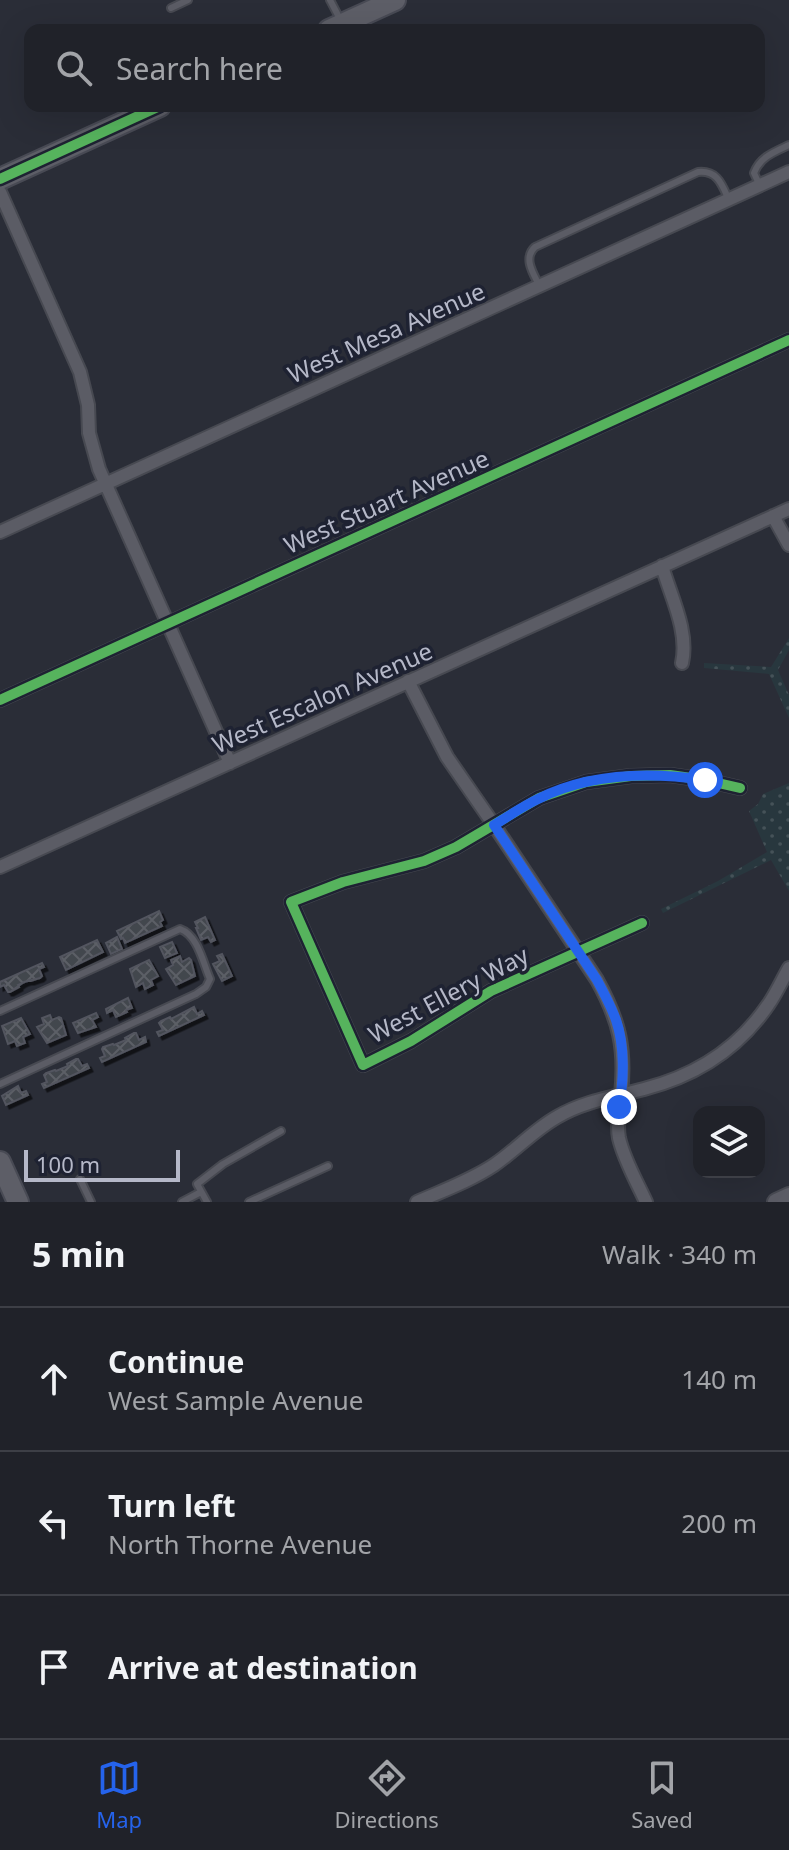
<!DOCTYPE html>
<html lang="en">
<head>
<meta charset="utf-8">
<style>
	:root { --surface:#202229; --page:#282a31; --text:#f1f3f6; --muted:#a2a4a8; --line:#3d3f46; --accent:#2563eb }
	body { margin:0; font-family:"Noto Sans",sans-serif; background:var(--page); color:var(--text) }
	.controls { position:absolute; right:24px; bottom:24px; display:grid; overflow:hidden; border-radius:16px; box-shadow:0 8px 32px #0002 }
	.controls button { width:72px; height:72px; display:grid; place-items:center; padding:0; border:0; border-bottom:2px solid var(--line); background:var(--surface); color:var(--text); font:40px sans-serif }
	.scale { position:absolute; left:24px; bottom:20px; width:156px; box-sizing:border-box; padding-left:8px; border:4px solid #b5b8c8; border-top:0; font-size:22px; line-height:28px; white-space:nowrap; color:#b5b8c8; -webkit-text-stroke:6px #1e2232; paint-order:stroke }
	.stop { position:absolute; width:24px; height:24px; margin:-18px; border:6px solid #2563eb; border-radius:50%; background:#fff }
	.stop.end { background:#2563eb; border-color:#fff; box-shadow:0 2px 8px #0008 }
	.list { margin:0; padding:0; list-style:none }
	h2 { display:flex; justify-content:space-between; align-items:center; height:104px; margin:0; padding:0 32px; font-size:34px }
	h2 small { font-size:26px; font-weight:400; color:var(--muted) }
	.list li { display:grid; grid-template-columns:52px 1fr auto; gap:24px; align-items:center; box-sizing:border-box; height:144px; padding:0 32px; border-top:2px solid var(--line) }
	.list b { display:block; font-size:30px; white-space:nowrap }
	.list p { margin:0; font-size:26px; white-space:nowrap; color:var(--muted) }
	.list em { font-size:26px; font-style:normal; color:var(--muted) }
	.icon { flex:none; width:44px; height:44px; fill:none; stroke:currentColor; stroke-width:2; stroke-linecap:round; stroke-linejoin:round }
	.map { position:relative; flex:none; width:789px; height:1202px; overflow:hidden }
	.search { position:absolute; background:var(--surface); box-shadow:0 8px 32px #0002; left:24px; right:24px; top:24px; height:88px; display:flex; align-items:center; gap:20px; box-sizing:border-box; padding:0 28px; border-radius:16px; color:var(--muted); font-size:30px }
	.sheet { height:536px; background:var(--surface) }
	nav { display:flex; justify-content:space-around; align-items:center; box-sizing:border-box; height:112px; border-top:2px solid var(--line); background:var(--surface); font-size:22px; color:var(--muted) }
	nav a { display:grid; justify-items:center; gap:4px }
	nav .on { color:var(--accent) }
	.map>svg:first-child { display:block }
</style>
</head>
<body>
<div class="map">
<svg width="789" height="1202" viewBox="0 0 789 1202">
	<defs>
		<pattern id="park-dots" width="8" height="8" patternUnits="userSpaceOnUse" patternTransform="scale(2)"><rect width="8" height="8" fill="#28373e"/><path d="M2 2h.1M6 6h.1" fill="none" stroke="#455258" stroke-width="1.8" stroke-linecap="round"/></pattern>
		<pattern id="building-cross-hatch" width="8" height="8" patternUnits="userSpaceOnUse" patternTransform="scale(2)"><rect width="8" height="8" fill="#43464e"/><path d="M0 0l8 8M0 8l8-8" fill="none" stroke="#5c5f66"/></pattern>
		<filter id="shadow"><feDropShadow dx="3.5" dy="3.5" stdDeviation="0" flood-color="#0009"/></filter>
	</defs>
	<rect width="100%" height="100%" fill="#2a2d37"/>
	<!-- park -->
	<path fill="url(#park-dots)" d="M789,638V650L778,670L789,695V718L769,674L704,668V663L771,667Z
		M789,783V891L771,860L663,913L661,909L718,881L767,852L749,811L758,804L763,794Z"/>
	<!-- building -->
	<path fill="url(#building-cross-hatch)" stroke="#52555f" stroke-width="2" filter="url(#shadow)" d="M159,911L163,920L160,922L162,926L125,943L123,938L121,939L117,931Z
		M205,917L215,940L211,942L208,937L201,940L196,928H198L195,922Z
		M205,917L215,940L211,942L208,937L201,940L196,928H198L195,922Z
		M117,937L122,949L111,954L106,943Z
		M97,940L103,952L66,970L60,957Z
		M172,942L177,953L165,958L160,947Z
		M222,954L232,976L222,981L213,964L220,961L217,956Z
		M222,954L232,976L222,981L213,964L220,961L217,956Z
		M180,956L182,962L189,958L191,960L195,976L176,985L166,969L173,965L171,960Z
		M180,956L182,962L189,958L191,960L195,976L176,985L166,969L173,965L171,960Z
		M149,960L158,976L151,980L153,985L145,989L143,983L136,987L130,969Z
		M149,960L158,976L151,980L153,985L145,989L143,983L136,987L130,969Z
		M42,963L44,967L39,969L42,976L40,978L31,981L29,980L18,985L19,987L10,992H8L4,985L0,987V982Z
		M42,963L44,967L39,969L42,976L40,978L24,982L10,992H8L4,985L0,987V982Z
		M128,998L132,1008L126,1010L127,1012L116,1017L113,1010L107,1013L106,1009Z
		M128,998L132,1008L126,1010L127,1012L116,1017L113,1010L107,1013L106,1009Z
		M194,1007L197,1014L202,1011L204,1015L159,1036L157,1032L163,1030L159,1023L161,1021L170,1017L171,1019Z
		M96,1013L98,1017L92,1020L96,1027L78,1033L73,1023Z
		M96,1013L98,1017L92,1020L96,1027L78,1033L73,1023Z
		M50,1015L52,1020L59,1017L61,1018L66,1035L47,1043L37,1027L44,1024L42,1018Z
		M21,1018L30,1034L23,1037L25,1043L17,1046L15,1041L8,1044L2,1026Z
		M134,1033H136L139,1040L145,1037L146,1042L102,1062L100,1058L105,1056L102,1049L103,1047L113,1044L114,1045L126,1040L125,1038Z
		M76,1059H78L82,1066L87,1064L89,1068L44,1088L42,1084L47,1082L44,1075L46,1073L55,1070L56,1071L68,1066L67,1064Z
		M76,1059H78L82,1066L87,1064L89,1068L44,1088L42,1084L47,1082L44,1075L46,1073L55,1070L56,1071L68,1066L67,1064Z
		M18,1086L21,1093L26,1091L28,1095L6,1105L2,1096Z"/>
	<g fill="none" stroke-linecap="round" stroke-linejoin="round">
		<defs>
			<path id="service" d="M330,0L341,21
				M171,8L188,0
				M760,186L754,173C760,157 774,152 789,145
				M539,285C533,273 523,258 535,247L698,172C718,170 722,185 729,200
				M0,1011L180,929C198,935 203,963 210,979L206,987L196,994L0,1084
				M80,1179L91,1202
				M182,1202L201,1192
				M207,1202L197,1184L223,1164L281,1131
				M249,1202L328,1166"/>
			<path id="minor" d="M0,192L80,372L88,405L89,433L99,469L230,763
				M773,516L789,545
				M0,532L789,172
				M662,566C671,597 689,631 682,663
				M408,681L447,757L494,825L597,980C619,1020 626,1048 621,1094C620,1109 616,1123 619,1138C624,1160 637,1182 646,1202
				M0,700L789,340
				M0,867L789,509
				M642,923L491,991L411,1041L363,1065L291,902L343,882L424,861L456,847L539,798L586,782L631,776L670,775L705,780L740,788
				M417,1202C442,1191 470,1181 494,1165C516,1150 534,1130 557,1117C584,1101 614,1097 644,1089C695,1076 738,1049 768,1005C776,994 782,980 789,968"/>
			<path id="tertiary" d="M776,1202L789,1196"/>
			<path id="primary" d="M329,30L395,0
				M0,179L160,106
				M0,1162L18,1202"/>
		</defs>
		<!-- service casing -->
		<use href="#service" stroke="#474951" stroke-width="10"/>
		<!-- minor casing -->
		<use href="#minor" stroke="#474951" stroke-width="16"/>
		<!-- tertiary casing -->
		<use href="#tertiary" stroke="#474951" stroke-width="20"/>
		<!-- primary casing -->
		<use href="#primary" stroke="#484a54" stroke-width="24"/>
		<!-- service -->
		<use href="#service" stroke="#5b5c65" stroke-width="6"/>
		<!-- minor -->
		<use href="#minor" stroke="#5b5c65" stroke-width="12"/>
		<!-- tertiary -->
		<use href="#tertiary" stroke="#5b5c65" stroke-width="16"/>
		<!-- primary -->
		<use href="#primary" stroke="#5d5e67" stroke-width="20"/>
		<defs>
			<path id="cycleway" d="M0,179L160,106
				M0,700L789,340
				M642,923L491,991L411,1041L363,1065L291,902L343,882L424,861L456,847L539,798L586,782L631,776L670,775L705,780L740,788"/>
		</defs>
		<!-- cycleway casing -->
		<use href="#cycleway" stroke="#1e2232" stroke-width="15"/>
		<!-- cycleway -->
		<use href="#cycleway" stroke="#56b35d" stroke-width="10"/>
	</g>
	<g fill="none" stroke-linecap="round" stroke-linejoin="round">
		<!-- route -->
		<path stroke="#2563eb" stroke-width="10" d="M619,1107C624,1080 625,1046 616,1020C611,1006 604,993 597,980L494,825C509,816 523,806 538,799C589,773 650,772 705,780"/>
	</g>
	<g text-anchor="middle" dominant-baseline="central" stroke-width="7" stroke-linejoin="round" paint-order="stroke">
		<!-- street labels -->
		<g font-size="24" fill="#b5b8c8" stroke="#1e2232">
			<text transform="translate(386 332) rotate(-24)">West Mesa Avenue</text>
			<text transform="translate(386 501) rotate(-24)">West Stuart Avenue</text>
			<text transform="translate(322 697) rotate(-24)">West Escalon Avenue</text>
			<text transform="translate(448 994) rotate(-28)">West Ellery Way</text>
		</g>
	</g>
</svg>
<div class="controls">
<button><svg class="icon" aria-label="layers" viewBox="0 0 24 24"><path d="M12 4l9 5-9 5-9-5zM3 14l9 5 9-5"/></svg></button>
</div>
<div class="scale">100 m</div>
<div class="stop" style="left:705px;top:780px"></div>
<div class="stop end" style="left:619px;top:1107px"></div>
<div class="search"><svg class="icon" aria-label="search" viewBox="0 0 24 24"><circle cx="10" cy="10" r="6"/><path d="M15 15l6 6"/></svg>Search here</div>
</div>
<section class="sheet">
<h2>5 min<small>Walk · 340 m</small></h2>
<ul class="list">
<li><svg class="icon" aria-label="ahead" viewBox="0 0 24 24"><path d="M12 20V5M6 11l6-6 6 6"/></svg><div><b>Continue</b><p>West Sample Avenue</p></div><em>140 m</em></li>
<li><svg class="icon" aria-label="left" viewBox="0 0 24 24"><path d="M17 20v-9H6M10 6l-5 5 5 5"/></svg><div><b>Turn left</b><p>North Thorne Avenue</p></div><em>200 m</em></li>
<li><svg class="icon" aria-label="arrive" viewBox="0 0 24 24"><path d="M6 21V4h12l-3 4 3 4H6"/></svg><div><b>Arrive at destination</b></div></li>
</ul>
</section>
<nav>
<a class="on"><svg class="icon" aria-label="map" viewBox="0 0 24 24"><path d="M3 6l6-2 6 2 6-2v14l-6 2-6-2-6 2zM9 4v14M15 6v14"/></svg>Map</a>
<a><svg class="icon" aria-label="directions" viewBox="0 0 24 24"><path d="M12 3l9 9-9 9-9-9zM9 14v-3h6M13 9l2 2-2 2"/></svg>Directions</a>
<a><svg class="icon" aria-label="saved" viewBox="0 0 24 24"><path d="M7 4h10v16l-5-4-5 4z"/></svg>Saved</a>
</nav>
</body>
</html>
